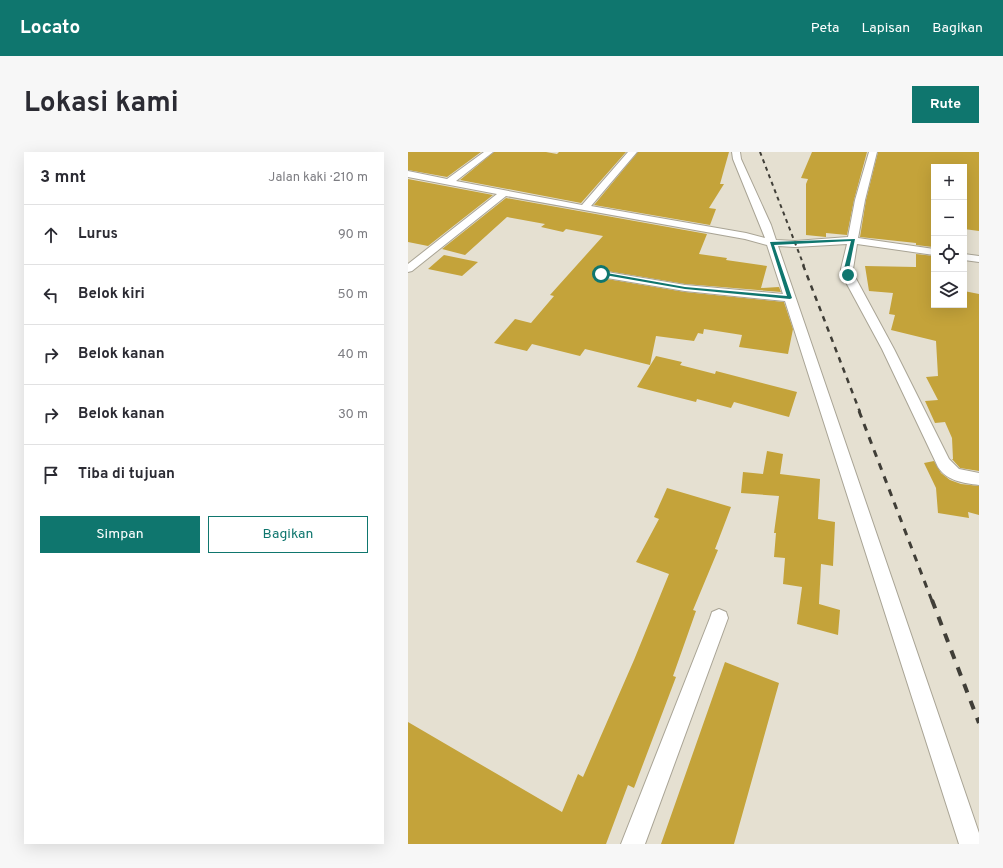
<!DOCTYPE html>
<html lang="id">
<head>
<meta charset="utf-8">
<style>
	:root { --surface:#fff; --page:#f7f7f7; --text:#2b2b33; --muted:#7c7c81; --line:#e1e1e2; --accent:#0f766e }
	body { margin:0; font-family:Overpass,sans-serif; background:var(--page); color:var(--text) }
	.controls { position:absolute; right:12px; top:12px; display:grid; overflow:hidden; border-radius:0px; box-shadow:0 4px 16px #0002 }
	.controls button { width:36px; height:36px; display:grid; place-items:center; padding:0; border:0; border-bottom:1px solid var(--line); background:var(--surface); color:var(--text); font:20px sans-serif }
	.stop { position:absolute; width:12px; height:12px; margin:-9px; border:3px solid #0f766e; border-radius:50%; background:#fff }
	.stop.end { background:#0f766e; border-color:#fff; box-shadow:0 1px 4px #0008 }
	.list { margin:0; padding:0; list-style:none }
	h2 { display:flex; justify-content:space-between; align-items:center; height:52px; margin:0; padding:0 16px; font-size:17px }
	h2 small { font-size:13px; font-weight:400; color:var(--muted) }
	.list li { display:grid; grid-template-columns:26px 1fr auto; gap:12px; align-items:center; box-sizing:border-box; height:60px; padding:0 16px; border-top:1px solid var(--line) }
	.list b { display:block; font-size:15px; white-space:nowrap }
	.list em { font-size:13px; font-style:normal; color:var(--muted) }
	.actions { display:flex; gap:8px; padding:12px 16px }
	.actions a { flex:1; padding:9px 0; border:1px solid var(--accent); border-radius:0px; text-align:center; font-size:14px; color:var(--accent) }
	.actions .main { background:var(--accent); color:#fff }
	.icon { flex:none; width:22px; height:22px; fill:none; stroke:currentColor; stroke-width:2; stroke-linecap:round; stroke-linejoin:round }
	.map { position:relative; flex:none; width:571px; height:692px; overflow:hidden; border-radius:0px }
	header { display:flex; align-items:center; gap:24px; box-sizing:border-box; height:56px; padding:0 20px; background:var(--accent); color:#fff }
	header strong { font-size:19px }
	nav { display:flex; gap:22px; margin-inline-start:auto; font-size:14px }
	.intro { display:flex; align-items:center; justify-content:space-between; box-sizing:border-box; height:96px; padding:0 24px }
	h1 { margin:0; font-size:28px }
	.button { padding:10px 18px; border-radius:0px; background:var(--accent); color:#fff; font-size:14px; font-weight:700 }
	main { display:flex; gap:24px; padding:0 24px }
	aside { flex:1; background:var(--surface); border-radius:0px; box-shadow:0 4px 16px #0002 }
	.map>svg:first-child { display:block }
</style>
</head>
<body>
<header>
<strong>Locato</strong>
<nav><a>Peta</a><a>Lapisan</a><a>Bagikan</a></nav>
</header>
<div class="intro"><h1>Lokasi kami</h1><a class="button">Rute</a></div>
<main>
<aside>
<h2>3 mnt<small>Jalan kaki · 210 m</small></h2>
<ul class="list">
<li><svg class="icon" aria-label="ahead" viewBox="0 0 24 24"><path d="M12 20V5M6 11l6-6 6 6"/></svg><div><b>Lurus</b></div><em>90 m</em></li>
<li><svg class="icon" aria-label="left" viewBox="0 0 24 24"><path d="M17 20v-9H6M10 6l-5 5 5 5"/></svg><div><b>Belok kiri</b></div><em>50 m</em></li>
<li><svg class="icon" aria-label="right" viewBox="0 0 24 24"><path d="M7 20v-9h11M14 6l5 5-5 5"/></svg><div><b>Belok kanan</b></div><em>40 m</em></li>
<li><svg class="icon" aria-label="right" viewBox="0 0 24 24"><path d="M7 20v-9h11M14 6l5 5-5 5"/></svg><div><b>Belok kanan</b></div><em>30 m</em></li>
<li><svg class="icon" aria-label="arrive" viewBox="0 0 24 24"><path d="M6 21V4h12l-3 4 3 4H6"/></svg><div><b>Tiba di tujuan</b></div></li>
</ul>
<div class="actions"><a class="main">Simpan</a><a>Bagikan</a></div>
</aside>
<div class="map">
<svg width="571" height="692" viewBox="0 0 571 692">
	<rect width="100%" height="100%" fill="#e5e0d1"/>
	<!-- building -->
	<path fill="#c4a33a" d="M0,0H73L39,25L0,18Z
		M86,0H138L149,2L151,0H218L173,51L52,28Z
		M230,0H321L312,32H316L301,56L308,57L302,73L186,53Z
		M404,0H459L446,48L439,83L418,81V85L398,83V32L400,27L393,26Z
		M470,0H571V79L556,77V15H526L525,95L508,93V91L452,85L458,48Z
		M0,27L85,43L20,94L0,90Z
		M98,46L299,82L291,102L319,106L318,108L359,114L353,136L371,135L373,140L277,132L193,118L186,123L193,126L277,140L376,150L385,177L380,202L331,195L334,183L296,177L295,182L290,181L286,189L248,184L242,213L177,197L172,204L124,192L119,199L86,191L107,167L123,171L146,144L142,143L195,84L158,77L155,80L133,75L137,72L99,65L57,103L34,97Z
		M508,102L526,104V153H556V139L571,142V319L552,316L544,307H545L544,286L537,270L527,271L517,249L530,248L518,225L530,224L528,189L483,178L487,163L481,162L485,141L461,139L457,114L508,115Z
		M36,103L70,110L54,124L20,117Z
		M248,204L274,210L272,213L307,222L308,219L389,240L381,265L326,250L323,256L289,247L288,250L229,235Z
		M359,299L375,302L372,322L412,327L410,367L427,370L425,414L413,412L411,452L432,458L430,483L389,472L394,435L375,432L377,406L366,405L368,381H366L371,344L333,341L335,320L355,322Z
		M526,309L533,321L542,328L553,332L571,334V363L560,360L561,366L530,361L528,336L516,311Z
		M259,336L323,355L307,397L310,398L285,458L288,459L265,524L268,525L226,636L220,633L198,692H0V570L154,660L170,622L175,625L226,508L261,422L228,410L251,367L246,365Z
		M317,510L371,531L326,692H253Z"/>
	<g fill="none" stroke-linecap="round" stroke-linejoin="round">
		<defs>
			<path id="street" d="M76,0H85L48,29L174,53L220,0H229L183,54L338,81L357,86L325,7L324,0H332L333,7L363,73L368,88L387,89L440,85L447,48L461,0H469L457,48L450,86L526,97V103L449,92L445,117L446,123L486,197L541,307L551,317L571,321V333C555,331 539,329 530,315L474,197L434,123L433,117L439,92L387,95L370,94L571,681V692H551L377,149L277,139L193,125L187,122L193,119L277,133L375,142L359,93L337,87L98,44L4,119L0,120V112L89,42L0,25V19L39,27Z
				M556,102L571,104V110L556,108Z
				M311,457L318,460L320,466L237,692H213L302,466L304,460Z"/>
		</defs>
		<!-- street casing -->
		<use href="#street" stroke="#a9a495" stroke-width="2"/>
		<!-- street -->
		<use href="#street" fill="#fff" fill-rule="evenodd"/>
		<!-- rail-far3 -->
		<path stroke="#403e37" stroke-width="2" stroke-dasharray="4 4" stroke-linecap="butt" d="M352,0L396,114"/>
		<!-- rail-far2 -->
		<path stroke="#403e37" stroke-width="2.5" stroke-dasharray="5.5 5.5" stroke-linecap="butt" d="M395,113L452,260"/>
		<!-- rail-far1 -->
		<path stroke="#403e37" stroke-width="3" stroke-dasharray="7 7" stroke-linecap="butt" d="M451,259L524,449"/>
		<!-- rail -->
		<path stroke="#403e37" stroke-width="4" stroke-dasharray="9 9" stroke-linecap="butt" d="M524,448L571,571"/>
	</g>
	<!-- route -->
	<path fill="#0f766e" d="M447,87L441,117L443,123L440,124L438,123L436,117L443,89L366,93L384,146L382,147L277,137L191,122L193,120L277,135L379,144L362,90Z"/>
</svg>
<div class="controls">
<button>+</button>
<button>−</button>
<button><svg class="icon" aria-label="locate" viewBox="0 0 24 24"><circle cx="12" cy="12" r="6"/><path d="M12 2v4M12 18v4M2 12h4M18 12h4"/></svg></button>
<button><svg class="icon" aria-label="layers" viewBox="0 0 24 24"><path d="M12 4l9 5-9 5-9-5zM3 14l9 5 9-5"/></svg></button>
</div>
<div class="stop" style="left:193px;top:122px"></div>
<div class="stop end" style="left:440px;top:123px"></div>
</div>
</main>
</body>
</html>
